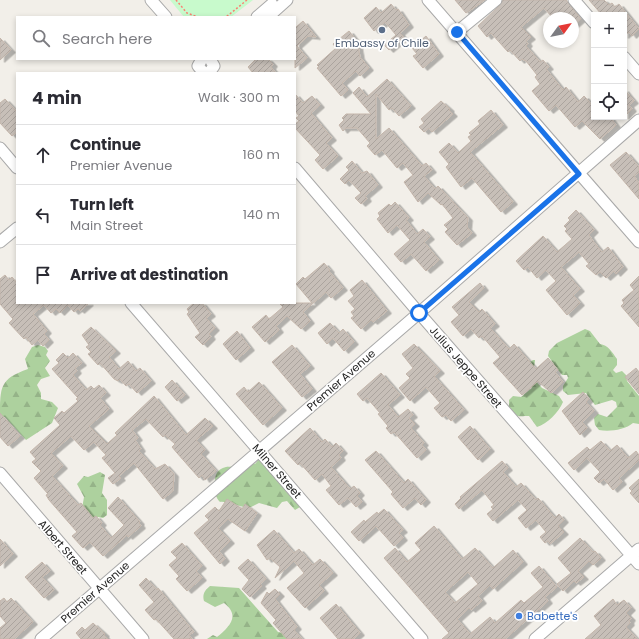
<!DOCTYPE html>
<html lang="en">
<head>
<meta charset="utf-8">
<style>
	:root { --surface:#fff; --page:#f2f2f3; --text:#2b2b33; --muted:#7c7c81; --line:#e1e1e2 }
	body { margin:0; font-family:Poppins,sans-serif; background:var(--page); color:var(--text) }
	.controls { position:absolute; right:12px; top:12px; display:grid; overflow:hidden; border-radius:0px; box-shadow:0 2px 6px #0003 }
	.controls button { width:36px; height:36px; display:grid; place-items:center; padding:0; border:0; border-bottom:1px solid var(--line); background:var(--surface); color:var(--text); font:20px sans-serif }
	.compass { position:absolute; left:543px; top:12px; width:36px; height:36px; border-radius:50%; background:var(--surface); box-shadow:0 2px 6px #0003; rotate:57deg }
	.stop { position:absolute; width:12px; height:12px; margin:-9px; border:3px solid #1a73e8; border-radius:50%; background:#fff }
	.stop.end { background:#1a73e8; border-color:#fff; box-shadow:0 1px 4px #0008 }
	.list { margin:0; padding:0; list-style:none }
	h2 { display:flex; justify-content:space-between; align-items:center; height:52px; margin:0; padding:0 16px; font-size:17px }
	h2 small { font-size:13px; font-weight:400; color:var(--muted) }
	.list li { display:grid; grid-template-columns:26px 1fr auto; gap:12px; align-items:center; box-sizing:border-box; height:60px; padding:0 16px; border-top:1px solid var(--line) }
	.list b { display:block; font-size:15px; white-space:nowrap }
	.list p { margin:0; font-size:13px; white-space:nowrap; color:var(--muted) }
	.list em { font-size:13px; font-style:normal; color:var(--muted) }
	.icon { flex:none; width:22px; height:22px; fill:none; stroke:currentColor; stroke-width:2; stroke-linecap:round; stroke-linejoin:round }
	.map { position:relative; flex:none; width:639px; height:639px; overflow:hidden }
	.search { position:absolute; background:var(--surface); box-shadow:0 2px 6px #0003; left:16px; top:16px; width:280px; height:44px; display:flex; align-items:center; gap:10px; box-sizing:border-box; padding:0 14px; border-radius:0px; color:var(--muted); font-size:15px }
	.panel { position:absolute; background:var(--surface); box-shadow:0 2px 6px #0003; left:16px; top:72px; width:280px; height:232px; border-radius:0px }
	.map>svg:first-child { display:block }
</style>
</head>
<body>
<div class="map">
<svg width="639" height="639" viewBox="0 0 639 639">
	<defs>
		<pattern id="forest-firs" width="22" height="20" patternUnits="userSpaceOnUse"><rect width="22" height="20" fill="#add19e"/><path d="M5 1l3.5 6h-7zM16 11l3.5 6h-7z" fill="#95b388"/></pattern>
		<pattern id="building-hatch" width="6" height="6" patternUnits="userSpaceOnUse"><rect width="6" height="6" fill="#c7bfb8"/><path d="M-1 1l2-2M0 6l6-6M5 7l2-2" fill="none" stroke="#aba49e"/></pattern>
		<filter id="shadow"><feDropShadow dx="4.5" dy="2.5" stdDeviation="0" flood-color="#0004"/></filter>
	</defs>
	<rect width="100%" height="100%" fill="#f2efe9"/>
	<!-- forest -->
	<path fill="url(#forest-firs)" d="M585,329L590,331L600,344C608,345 612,352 617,359V365L613,370L616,373L622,371L626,375L627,381L639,396V424L633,423C625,430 609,432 599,430L595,425L594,418L598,414L607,417L617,407L616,402L612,400L595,405L586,393L568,395L563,391V386L568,378L567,375H562L548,356L549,351L557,343Z
		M38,345L45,347L48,351L46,355L50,361L45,368L50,376L41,379L37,385L41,393V399L52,402L58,408L52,423L26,440L5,417H0C0,386 0,379 28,369L25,359L32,347Z
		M533,360H535C535,366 532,370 532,377L542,388L559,396L563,402C559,412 547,424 537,427L529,416C519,416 515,418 509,409V400L513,396L521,397L532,388L521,376L526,365Z
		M260,458L298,500L300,507L295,510L287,501L282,502L277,508L259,503L247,509C242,506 225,501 220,502C215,497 216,493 215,487C213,465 227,466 243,467L250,461L255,464Z
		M100,472L105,475L102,493L107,500V515L103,518L98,517L88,520L81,514L84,497L77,484L84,476L88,477Z
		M210,586L239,588L278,632L283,633L288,639H207L213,635L217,637C229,627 241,616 224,603L215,607L204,601C202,594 205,590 210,586Z"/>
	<!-- park -->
	<path fill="#c8facc" d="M170,0H253L231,17H184Z"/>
	<!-- building -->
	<path fill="url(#building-hatch)" stroke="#c4b6ab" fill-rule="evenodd" filter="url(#shadow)" d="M455,0H485L466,13Z
		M503,0H566L581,19L573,26V18H553L544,8L521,27L531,37L526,41L528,44L526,46L540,62L543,60L549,67L546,69L563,90L566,87L578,102L584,96L594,107V117H610L616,125L600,139L582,121L575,127L556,105L549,111L532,91L540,84L535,77L537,75L526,61L522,59L520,61L510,50L508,52L491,33L487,37L478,26L500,5Z
		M589,0H604L609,5L612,3L615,7L619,4L639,29L632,36L629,32L624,36V15H602Z
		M391,4L396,10L398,9L409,25L400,33L404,37L389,50L384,45L396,35L385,22L374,31L364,18L376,7L381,13Z
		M303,21L316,37L308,36L297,46L307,58L295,68V28Z
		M349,31L360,45L358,46L360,57L369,68L360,76L356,71L342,83L348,90L341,96L317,68L319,67L317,65L336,48L333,44Z
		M426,36L439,54L423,68L413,56L417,54L412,48Z
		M0,38L11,50L0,60Z
		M256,59H268L273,64L271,67L276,73H253L248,67Z
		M387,79L411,106L399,116L392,108L389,110L376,94V139L389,128L422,166L426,163L432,170L424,176L435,189L438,186L468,218L467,227L472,233L457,245L445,232L448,229L444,225L453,218L442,204L441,205L428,193L418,202L404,182L413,175L403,163L397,168L382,150L375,155L367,146L370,143L357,128H346L343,131L339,125L344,120L342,118L346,114H371L353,93L359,87L367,97Z
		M624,89L634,101L629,105L632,109L624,117Z
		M295,94L303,103L312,96L320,105L311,113L332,138L326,143L338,156L323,169L315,160L320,155L295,128V124L299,121L296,118L299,116L295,111Z
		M5,99L17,112V132L12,136L0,123V103Z
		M441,101L450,109L449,110L453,114L432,132L429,128L424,132L419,127L424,123L421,119Z
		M491,110L503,125L470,152L513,202L501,212L472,178L461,187L446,167L449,164L439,152L449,143L458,153L471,141L468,137L471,135L469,133L480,124L478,121Z
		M626,152L639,167V172L634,176L639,183V199L610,165Z
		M352,161L362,173L367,171L378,185L365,196L367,199L361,204L355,198L361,193L349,180L345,184L340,179L349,170L346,167Z
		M395,202L409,218L406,220L417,234L423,229L430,237L424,242L439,260L426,271L411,254L401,262L394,254L410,240L397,225L388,233L377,219L380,216L378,213L389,204L391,206Z
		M576,210L594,230L589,235L593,241L602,252L608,247L623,267L616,274L614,271L606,278L600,272L596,275L586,266L589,264L579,252L561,267L580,289L573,295L580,303L567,315L546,290L556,281L546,270L537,278L528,267L524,270L516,261L543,236L557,252L572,239L565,231L567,229L564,226L570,220L568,218Z
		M324,263L330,270L329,271L343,288L331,298L326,292L303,312L310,321L301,329L287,316L276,326L279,330L265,342L252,327L266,315L269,319L283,307L279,303H312L296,284L303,277L305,279Z
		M5,275L9,280L12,277L17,283V303H89L80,311L78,309L74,312L68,305L60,313L56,309L51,313L44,305L33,314L47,331L44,334L49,340L43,346L38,340L32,345L26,337L24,339L9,323L13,319L0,304V279Z
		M639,276V327L621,306L624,303L622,300L634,290L630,285Z
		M362,280L387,311L373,322L371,320L361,329L351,318L354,316L351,312L355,309L348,301L354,296L350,290Z
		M480,283L484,288L469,302L479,312L482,309L495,324L490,328L509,349L514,344L536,369L548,358L558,370L555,372L563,382L551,393L538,381L522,395L493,363L500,357L482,336L479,338L471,329L463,336L451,322L459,315L452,307Z
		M194,303H202L211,314L206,318L215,328L209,334L211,337L203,345L195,337L200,333L187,314L189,312L187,309Z
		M330,323L339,333L343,329L354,342L344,351L333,338L327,344L318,333Z
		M91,327L116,351L109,357L119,369L128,361L136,371L140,368L151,381L137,393L129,384L126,386L120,379L118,381L114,379L100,363L98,365L88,354L91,352L86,347L89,345L82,335Z
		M237,331L250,348L236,360L223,344Z
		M414,344L440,371L434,376L464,410L451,421L446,415L442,417L434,408L440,403L426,387L410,401L399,388L410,378L406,374L413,368L402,354Z
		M292,345L310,366L300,374L312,389L302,397L272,362Z
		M63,353L68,358L73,353L82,363L75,368L77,371L73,375L86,390L91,386L94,389L99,385L106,393L100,398L109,409L89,426L107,444L117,435L115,433L154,396L186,435L205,418L213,426L196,440L205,450L201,454L216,471L205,480L202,475L199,478L177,453L172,447L175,444L165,435L163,437L146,419L132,430L138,438L135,440L141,449L139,451L155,469L165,464L174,474L173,491L163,499L134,463L119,476L121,478L113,484L108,478L115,473L102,458L106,455L94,442L84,450L71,436L51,453L63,466L52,476L78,505L81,503L93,518L96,516L102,523L100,525L111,538L124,525L108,508L118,497L140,522L139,523L141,526L128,537L127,535L103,556L90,542L83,548L72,536L77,532L49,500L46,495L48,494L34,478L41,471L32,462L36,459L30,452L60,425L54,418L62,411L64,413L78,401L76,399L78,398L52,369L59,363L56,360Z
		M636,368L639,372V394L625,377Z
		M381,373L400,395L388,405L398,417L408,409L413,415L409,418L415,424L411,428L424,443L422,445L426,450L417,458L394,432L391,434L386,428L388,426L378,414L380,413L367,398L363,401L357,394Z
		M172,380L185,395L177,401L165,387Z
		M259,382L282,408L263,425L236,394L244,387L248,392Z
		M583,392L589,399L586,402L594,411L582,422L587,428L580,435L562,411Z
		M0,413L20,436L8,446L0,437Z
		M470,426L490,449L478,460L458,437Z
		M310,428L322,442L325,439L332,447L336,443L343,451L339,455L341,458L331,467L350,489L354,486L360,493L357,496L362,502L356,507L348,498L339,505L326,490L331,486L322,474L315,480L300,463L298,465L285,451Z
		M601,441L610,451L617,445L628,458L636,451L639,455V460L619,478L622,482L613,490L604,479L599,483L594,478L600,472L587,458L574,470L568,463L587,447L590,450Z
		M376,451L404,483L408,479L426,500L421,505L415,498L403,508L391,494L393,492L365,460Z
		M502,461L508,468L503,472L516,487L521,483L536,500L538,498L555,518L559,514L564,520L558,526L564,532L550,544L548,541L545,543L540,537L546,532L536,520L526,528L518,518L527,510L518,500L493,521L487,514L493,509L491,507L494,505L482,490L459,509L455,504L461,498L460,497Z
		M639,479V503L630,493L632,491L629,488Z
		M227,499L242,509L245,504L257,513L245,531L228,519L218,528L230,541L219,551L225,559L220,564L194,533L209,520L205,516L215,507L219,511Z
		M384,509L403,530L399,533L403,538L394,546L376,526L359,541L351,532L364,520L365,522L377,512L378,514Z
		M434,526L462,559L475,548L493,568L513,550L523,562L493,589L490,585L478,596L482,601L471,610L469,608L457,619L470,634L490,617L495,623L521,600L524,603L543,587L531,573L539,566L557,587L545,597L548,601L505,639H442L449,633L384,558L395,548L407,562L421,550L415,543ZM468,572L478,584L455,603L445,592Z
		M274,530L294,553L299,549L313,565L320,559L333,573L319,585L324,591L305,608L287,588L304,573L294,561L275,578L280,567L270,558L267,560L257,545Z
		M580,538L593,552L595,551L601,558L593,565L589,561L578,571L584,577L576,583L574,581L563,591L557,584L571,573L558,558Z
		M0,539L13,554L0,566Z
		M182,543L202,566L196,571L202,578L187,591L176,579L179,576L169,565L177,558L171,552Z
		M248,559L266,579L260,584L262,586L250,597L242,589L249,580L238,568Z
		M42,562L50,571L42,577L54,590L44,598L25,577Z
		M146,578L157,590L158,588L194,632L189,635L192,639H174L156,619L154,620L145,610L154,602L139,585Z
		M275,589L280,594L275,599L297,627L294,630L302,639H287L273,623L276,620L261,603L267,592L269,594Z
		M4,598L7,602L11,598L33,622L14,639H0V628L6,623L0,616V601Z
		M613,599L617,605L624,600L631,608L626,613L631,618L629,621L630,623L626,627L637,639H585L601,625L594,616Z
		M336,604L360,633L353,639H338L320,618Z
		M93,623L105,634L104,635L108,639H81L76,633L82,627L85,630Z"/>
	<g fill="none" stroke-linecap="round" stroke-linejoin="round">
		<defs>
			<path id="minor" d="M151,0L166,17
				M428,0L639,242
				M574,0L594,23
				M257,17L272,4
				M268,17L287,0
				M457,32L496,0
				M624,57L639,74
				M202,59L198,66L204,73
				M209,73L214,66L210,59
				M0,148L17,168
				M295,168L419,313L639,564
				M0,242L17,228
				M131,303L422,639
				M0,473L143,639
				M41,639L419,313L639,120
				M535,639L639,549"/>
		</defs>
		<!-- minor casing -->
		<use href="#minor" stroke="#a9a9a9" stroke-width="13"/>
		<!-- path -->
		<path stroke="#fa8072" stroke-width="1.5" stroke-dasharray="2 2" stroke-linecap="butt" d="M176,0L187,13L198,17
			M223,17H226L247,0"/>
		<!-- minor -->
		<use href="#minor" stroke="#fff" stroke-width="11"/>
	</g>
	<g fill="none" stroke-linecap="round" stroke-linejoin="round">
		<!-- route -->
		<path stroke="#1a73e8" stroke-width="5" d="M419,313L579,174L457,32"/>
	</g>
	<!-- markers -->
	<circle fill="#5c6f8a" stroke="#fff" stroke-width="1.5" cx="382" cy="30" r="4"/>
	<circle fill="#3f7fe0" stroke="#fff" stroke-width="1.5" cx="519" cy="616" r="4"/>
	<g text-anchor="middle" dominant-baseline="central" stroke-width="3.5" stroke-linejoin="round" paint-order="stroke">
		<!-- service labels -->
		<g font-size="11" fill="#4e5e75" stroke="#fff">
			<text x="382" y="43">Embassy of Chile</text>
		</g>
		<!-- street labels -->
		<g font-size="11" fill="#222" stroke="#fff">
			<text transform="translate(466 367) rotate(49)">Julius Jeppe Street</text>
			<text transform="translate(341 380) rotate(-41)">Premier Avenue</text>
			<text transform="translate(277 471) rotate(49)">Milner Street</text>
			<text transform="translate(63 547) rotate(49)">Albert Street</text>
			<text transform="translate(95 592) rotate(-41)">Premier Avenue</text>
		</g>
		<!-- shop labels -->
		<g font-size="11" fill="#366cbe" stroke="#fff" text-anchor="start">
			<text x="527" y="616">Babette's</text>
		</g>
	</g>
</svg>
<div class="controls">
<button>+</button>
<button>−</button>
<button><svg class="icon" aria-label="locate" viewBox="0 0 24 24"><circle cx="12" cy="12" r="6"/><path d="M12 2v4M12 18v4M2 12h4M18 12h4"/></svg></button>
</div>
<svg class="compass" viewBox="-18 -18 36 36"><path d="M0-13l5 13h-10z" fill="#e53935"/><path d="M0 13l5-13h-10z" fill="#7c7c81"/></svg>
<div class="stop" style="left:419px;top:313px"></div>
<div class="stop end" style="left:457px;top:32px"></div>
<div class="search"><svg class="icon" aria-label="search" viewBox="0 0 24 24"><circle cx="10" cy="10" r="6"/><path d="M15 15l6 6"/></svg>Search here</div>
<section class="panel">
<h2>4 min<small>Walk · 300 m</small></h2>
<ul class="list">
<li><svg class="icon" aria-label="ahead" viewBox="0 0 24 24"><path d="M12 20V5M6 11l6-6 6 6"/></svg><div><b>Continue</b><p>Premier Avenue</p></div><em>160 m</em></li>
<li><svg class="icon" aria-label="left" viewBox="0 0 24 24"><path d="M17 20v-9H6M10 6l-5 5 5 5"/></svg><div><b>Turn left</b><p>Main Street</p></div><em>140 m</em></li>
<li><svg class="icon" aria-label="arrive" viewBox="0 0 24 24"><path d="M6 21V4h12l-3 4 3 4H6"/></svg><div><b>Arrive at destination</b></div></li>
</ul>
</section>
</div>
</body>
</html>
